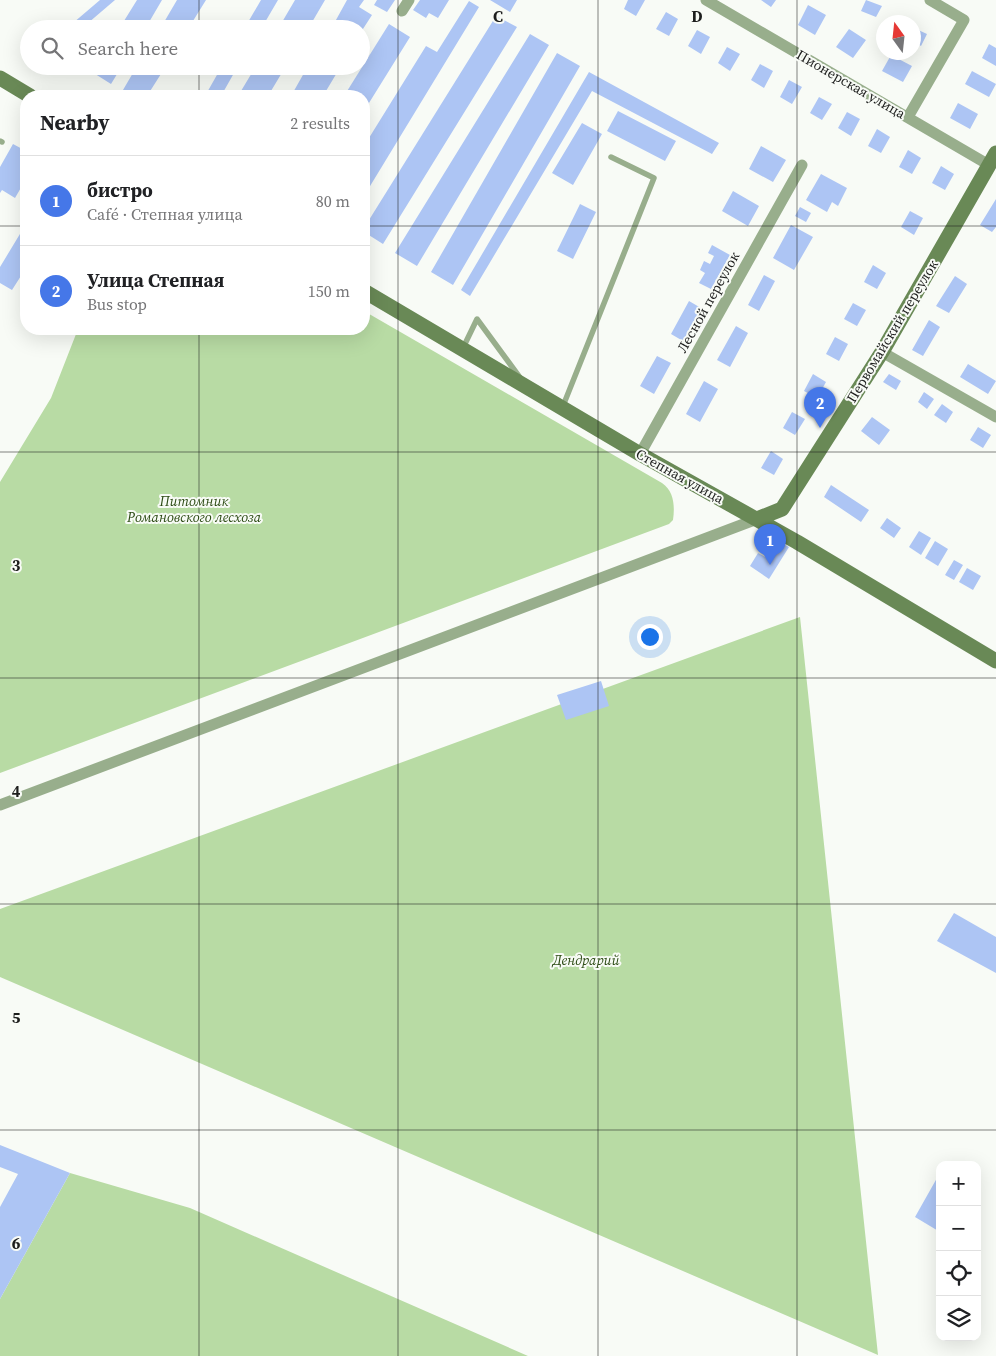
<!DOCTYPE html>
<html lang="en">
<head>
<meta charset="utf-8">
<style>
	:root { --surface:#fff; --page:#f6f6f6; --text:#202124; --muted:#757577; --line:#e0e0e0; --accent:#4577e8 }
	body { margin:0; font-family:"Source Serif 4",serif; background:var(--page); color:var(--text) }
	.controls { position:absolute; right:15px; bottom:15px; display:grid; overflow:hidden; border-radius:10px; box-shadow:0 5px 20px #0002 }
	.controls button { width:45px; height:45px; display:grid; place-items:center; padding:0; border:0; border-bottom:1px solid var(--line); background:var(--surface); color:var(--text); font:25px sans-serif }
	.compass { position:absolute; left:876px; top:15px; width:45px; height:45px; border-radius:50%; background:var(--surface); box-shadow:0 5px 20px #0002; rotate:345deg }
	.you { position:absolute; left:649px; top:636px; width:18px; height:18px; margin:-12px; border:4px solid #fff; border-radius:50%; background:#1a73e8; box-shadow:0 0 0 8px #1a73e833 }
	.badge { display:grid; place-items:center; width:32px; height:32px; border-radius:50%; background:var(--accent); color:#fff; font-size:16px; font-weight:700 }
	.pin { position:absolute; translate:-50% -41px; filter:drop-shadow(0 1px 2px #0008) }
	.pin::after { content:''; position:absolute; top:26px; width:18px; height:15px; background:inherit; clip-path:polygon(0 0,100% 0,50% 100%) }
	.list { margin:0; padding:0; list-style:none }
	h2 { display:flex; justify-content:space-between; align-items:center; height:65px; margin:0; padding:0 20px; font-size:21px }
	h2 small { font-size:16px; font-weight:400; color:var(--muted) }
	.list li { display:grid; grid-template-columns:32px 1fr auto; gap:15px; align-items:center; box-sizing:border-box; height:90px; padding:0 20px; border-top:1px solid var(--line) }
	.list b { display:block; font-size:19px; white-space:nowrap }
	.list p { margin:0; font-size:16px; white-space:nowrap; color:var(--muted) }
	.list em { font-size:16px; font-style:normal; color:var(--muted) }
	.icon { flex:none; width:28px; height:28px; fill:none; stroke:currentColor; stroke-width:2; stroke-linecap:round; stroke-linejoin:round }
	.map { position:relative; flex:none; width:996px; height:1356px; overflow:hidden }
	.search { position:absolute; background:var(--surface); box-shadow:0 5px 20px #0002; left:20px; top:20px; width:350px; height:55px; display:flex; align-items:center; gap:12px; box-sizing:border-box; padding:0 18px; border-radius:28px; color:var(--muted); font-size:19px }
	.panel { position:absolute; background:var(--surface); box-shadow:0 5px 20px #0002; left:20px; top:90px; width:350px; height:245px; border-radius:20px }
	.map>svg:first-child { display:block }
</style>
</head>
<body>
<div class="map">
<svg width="996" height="1356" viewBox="0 0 996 1356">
	<rect width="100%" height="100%" fill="#f8fbf6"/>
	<!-- green -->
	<path fill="#b8dba4" d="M364,311L662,483C674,491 675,506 673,520L669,524L0,773V482L51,398L78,329H364Z
		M800,617L878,1355L0,977V909Z
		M70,1173L190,1208L528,1356H0V1299Z"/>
	<!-- building -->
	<path fill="#adc5f4" d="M100,0H115L81,29H66Z
		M137,0H162L145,29H119Z
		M177,0H206L188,29H160Z
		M261,0H278L261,29H244Z
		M295,0H325L308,29H278Z
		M347,0H364L359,7L372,15L361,32V29H331Z
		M377,0H395L387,12L374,5Z
		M420,0H449L438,18L429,13L426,18L413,10Z
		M490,0H517L510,12Z
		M628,0H645L636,16L624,9Z
		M761,0H776L771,7Z
		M866,0L882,6L876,17L861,11Z
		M469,1L479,7L364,196V146L426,46L437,52Z
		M808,5L826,15L815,35L798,25Z
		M666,12L678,19L669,36L656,29Z
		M496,16L517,27L383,244L364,232V228Z
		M389,24L410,37L364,111V96H344Z
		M914,28L927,34L921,46L914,42Z
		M849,29L866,40L853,58L836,47Z
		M697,30L710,37L701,54L688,46Z
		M530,34L549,45L417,266L395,253Z
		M989,44L996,48V66L982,58Z
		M727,47L740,54L730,71L718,63Z
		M557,53L580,66L453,285L431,272Z
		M891,55L912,66L903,82L882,71Z
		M760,64L773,71L764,88L751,80Z
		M96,66H122L111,84L92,72Z
		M137,66H166L147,96H133L123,90Z
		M222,66H238L221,96H205Z
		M256,66H286L268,96H238Z
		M308,66H341L323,96H291Z
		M972,71L996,84L989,97L965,84Z
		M589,72L719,143L712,154L592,91L470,296L461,290Z
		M789,80L802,87L792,104L780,97Z
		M819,97L832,104L822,120L810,113Z
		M958,103L978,114L970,129L950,118Z
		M618,111L676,141L665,161L607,131Z
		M847,112L860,119L851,136L838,128Z
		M582,123L602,134L573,185L552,173Z
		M877,129L890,137L881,153L868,146Z
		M13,144L26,151V179L15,198L2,190L0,193V167Z
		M761,146L786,160L773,182L749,169Z
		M908,150L921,158L912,174L899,167Z
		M941,166L954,174L945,190L932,183Z
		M821,174L847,188L838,206L832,202L827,212L806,200Z
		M733,191L759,206L748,226L722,211Z
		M996,199V227L992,232L980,225Z
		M580,204L596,212L573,259L557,251Z
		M800,207L811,213L806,222L795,216Z
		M910,211L923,218L914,235L901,227Z
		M26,224V268L12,290L0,283V267Z
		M791,225L813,237L794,270L773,258Z
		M712,245L730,255L711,289L699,283L705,273L700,270L704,261L710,264L714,256L708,253Z
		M873,265L886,273L877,289L864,282Z
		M764,275L775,281L759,311L748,305Z
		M955,276L967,284L949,313L936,306Z
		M689,301L701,308L683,341L671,334Z
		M853,303L866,310L857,326L844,319Z
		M929,320L940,327L923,356L912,350Z
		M736,326L748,333L730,367L717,360Z
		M835,337L848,344L839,361L826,354Z
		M657,356L671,363L654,394L640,386Z
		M968,364L996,381L988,394L960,377Z
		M813,374L826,382L817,398L804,391Z
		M889,374L901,381L896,390L883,382Z
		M704,381L718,389L700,422L686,414Z
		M924,392L934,399L927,409L918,402Z
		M942,404L953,412L946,423L934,415Z
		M792,412L805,419L795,435L783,428Z
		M872,417L890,430L879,445L861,431Z
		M978,427L991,435L983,448L970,440Z
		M771,451L783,459L774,475L761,468Z
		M831,485L869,510L861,522L824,497Z
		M887,518L901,528L894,538L880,528Z
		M919,531L931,538L921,555L909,547Z
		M778,541L789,547L769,579L750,566L758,553L767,558Z
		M935,541L948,549L938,566L925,558Z
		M954,560L963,565L954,580L945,575Z
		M967,568L981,576L973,590L959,582Z
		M601,681L609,706L566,720L557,695Z
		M954,913L996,937V973L937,941Z
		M0,1145L70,1173L0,1299V1207L18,1174L0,1167Z
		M937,1178L940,1180V1232L915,1217Z"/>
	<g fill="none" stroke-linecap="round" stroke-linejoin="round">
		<!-- lane -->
		<path stroke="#98ae8c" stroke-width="5.5" d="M0,141L2,142
			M463,348L477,319L521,379
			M563,406L654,178L611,157"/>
		<!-- street -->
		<path stroke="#98ae8c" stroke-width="11" d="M706,0L989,165
			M402,11L409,0
			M908,117L964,20L930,0
			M882,352L996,417
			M640,454L802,165
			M0,805L757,519"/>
		<!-- secondary -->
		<path stroke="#698956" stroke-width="15" d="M0,78L30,96
			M364,291L640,454L797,542L996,661
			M757,519L782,509L882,352L996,153"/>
	</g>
	<!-- grid -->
	<path fill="none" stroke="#1d1e1d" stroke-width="1" stroke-opacity="0.55" d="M199,0V29M398,0V1356M598,0V1356M797,0V1356M199,66V96M0,226H26M364,226H996M199,329V1356M0,452H996M0,678H996M0,904H996M0,1130H996"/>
	<g text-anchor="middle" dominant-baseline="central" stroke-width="4" stroke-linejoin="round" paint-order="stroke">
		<!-- street labels -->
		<g font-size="14" fill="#1d1e1d" stroke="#f8fbf6">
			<text transform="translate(851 84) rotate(30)">Пионерская улица</text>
			<text transform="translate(708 302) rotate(-61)">Лесной переулок</text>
			<text transform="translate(892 331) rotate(-59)">Первомайский переулок</text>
			<text transform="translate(680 476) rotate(29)">Степная улица</text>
		</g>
		<!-- park labels -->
		<g font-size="14" font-style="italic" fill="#2b4a13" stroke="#f8fbf6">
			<text x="194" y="501">Питомник<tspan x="194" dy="16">Романовского лесхоза</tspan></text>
			<text x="586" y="960">Дендрарий</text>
		</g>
	</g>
	<g font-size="16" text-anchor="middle" font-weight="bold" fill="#1d1e1d" stroke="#f8fbf6" stroke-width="4" stroke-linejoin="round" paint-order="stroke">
		<text x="498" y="22">C</text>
		<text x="697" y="22">D</text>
		<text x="16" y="571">3</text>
		<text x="16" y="797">4</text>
		<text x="16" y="1023">5</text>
		<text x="16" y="1249">6</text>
	</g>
</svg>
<div class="controls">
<button>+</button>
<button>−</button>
<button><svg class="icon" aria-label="locate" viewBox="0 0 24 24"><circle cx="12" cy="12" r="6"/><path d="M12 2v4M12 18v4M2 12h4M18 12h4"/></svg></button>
<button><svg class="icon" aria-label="layers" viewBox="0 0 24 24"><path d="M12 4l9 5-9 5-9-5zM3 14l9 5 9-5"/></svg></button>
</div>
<svg class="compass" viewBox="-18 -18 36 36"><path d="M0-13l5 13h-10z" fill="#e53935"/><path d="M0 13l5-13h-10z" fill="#757577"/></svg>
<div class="you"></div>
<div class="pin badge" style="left:770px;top:565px">1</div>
<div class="pin badge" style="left:820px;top:428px">2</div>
<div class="search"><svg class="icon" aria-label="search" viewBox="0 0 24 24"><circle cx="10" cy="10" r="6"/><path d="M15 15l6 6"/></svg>Search here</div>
<section class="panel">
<h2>Nearby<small>2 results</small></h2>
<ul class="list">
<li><span class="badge">1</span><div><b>бистро</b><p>Café · Степная улица</p></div><em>80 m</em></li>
<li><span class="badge">2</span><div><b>Улица Степная</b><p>Bus stop</p></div><em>150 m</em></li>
</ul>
</section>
</div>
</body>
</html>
